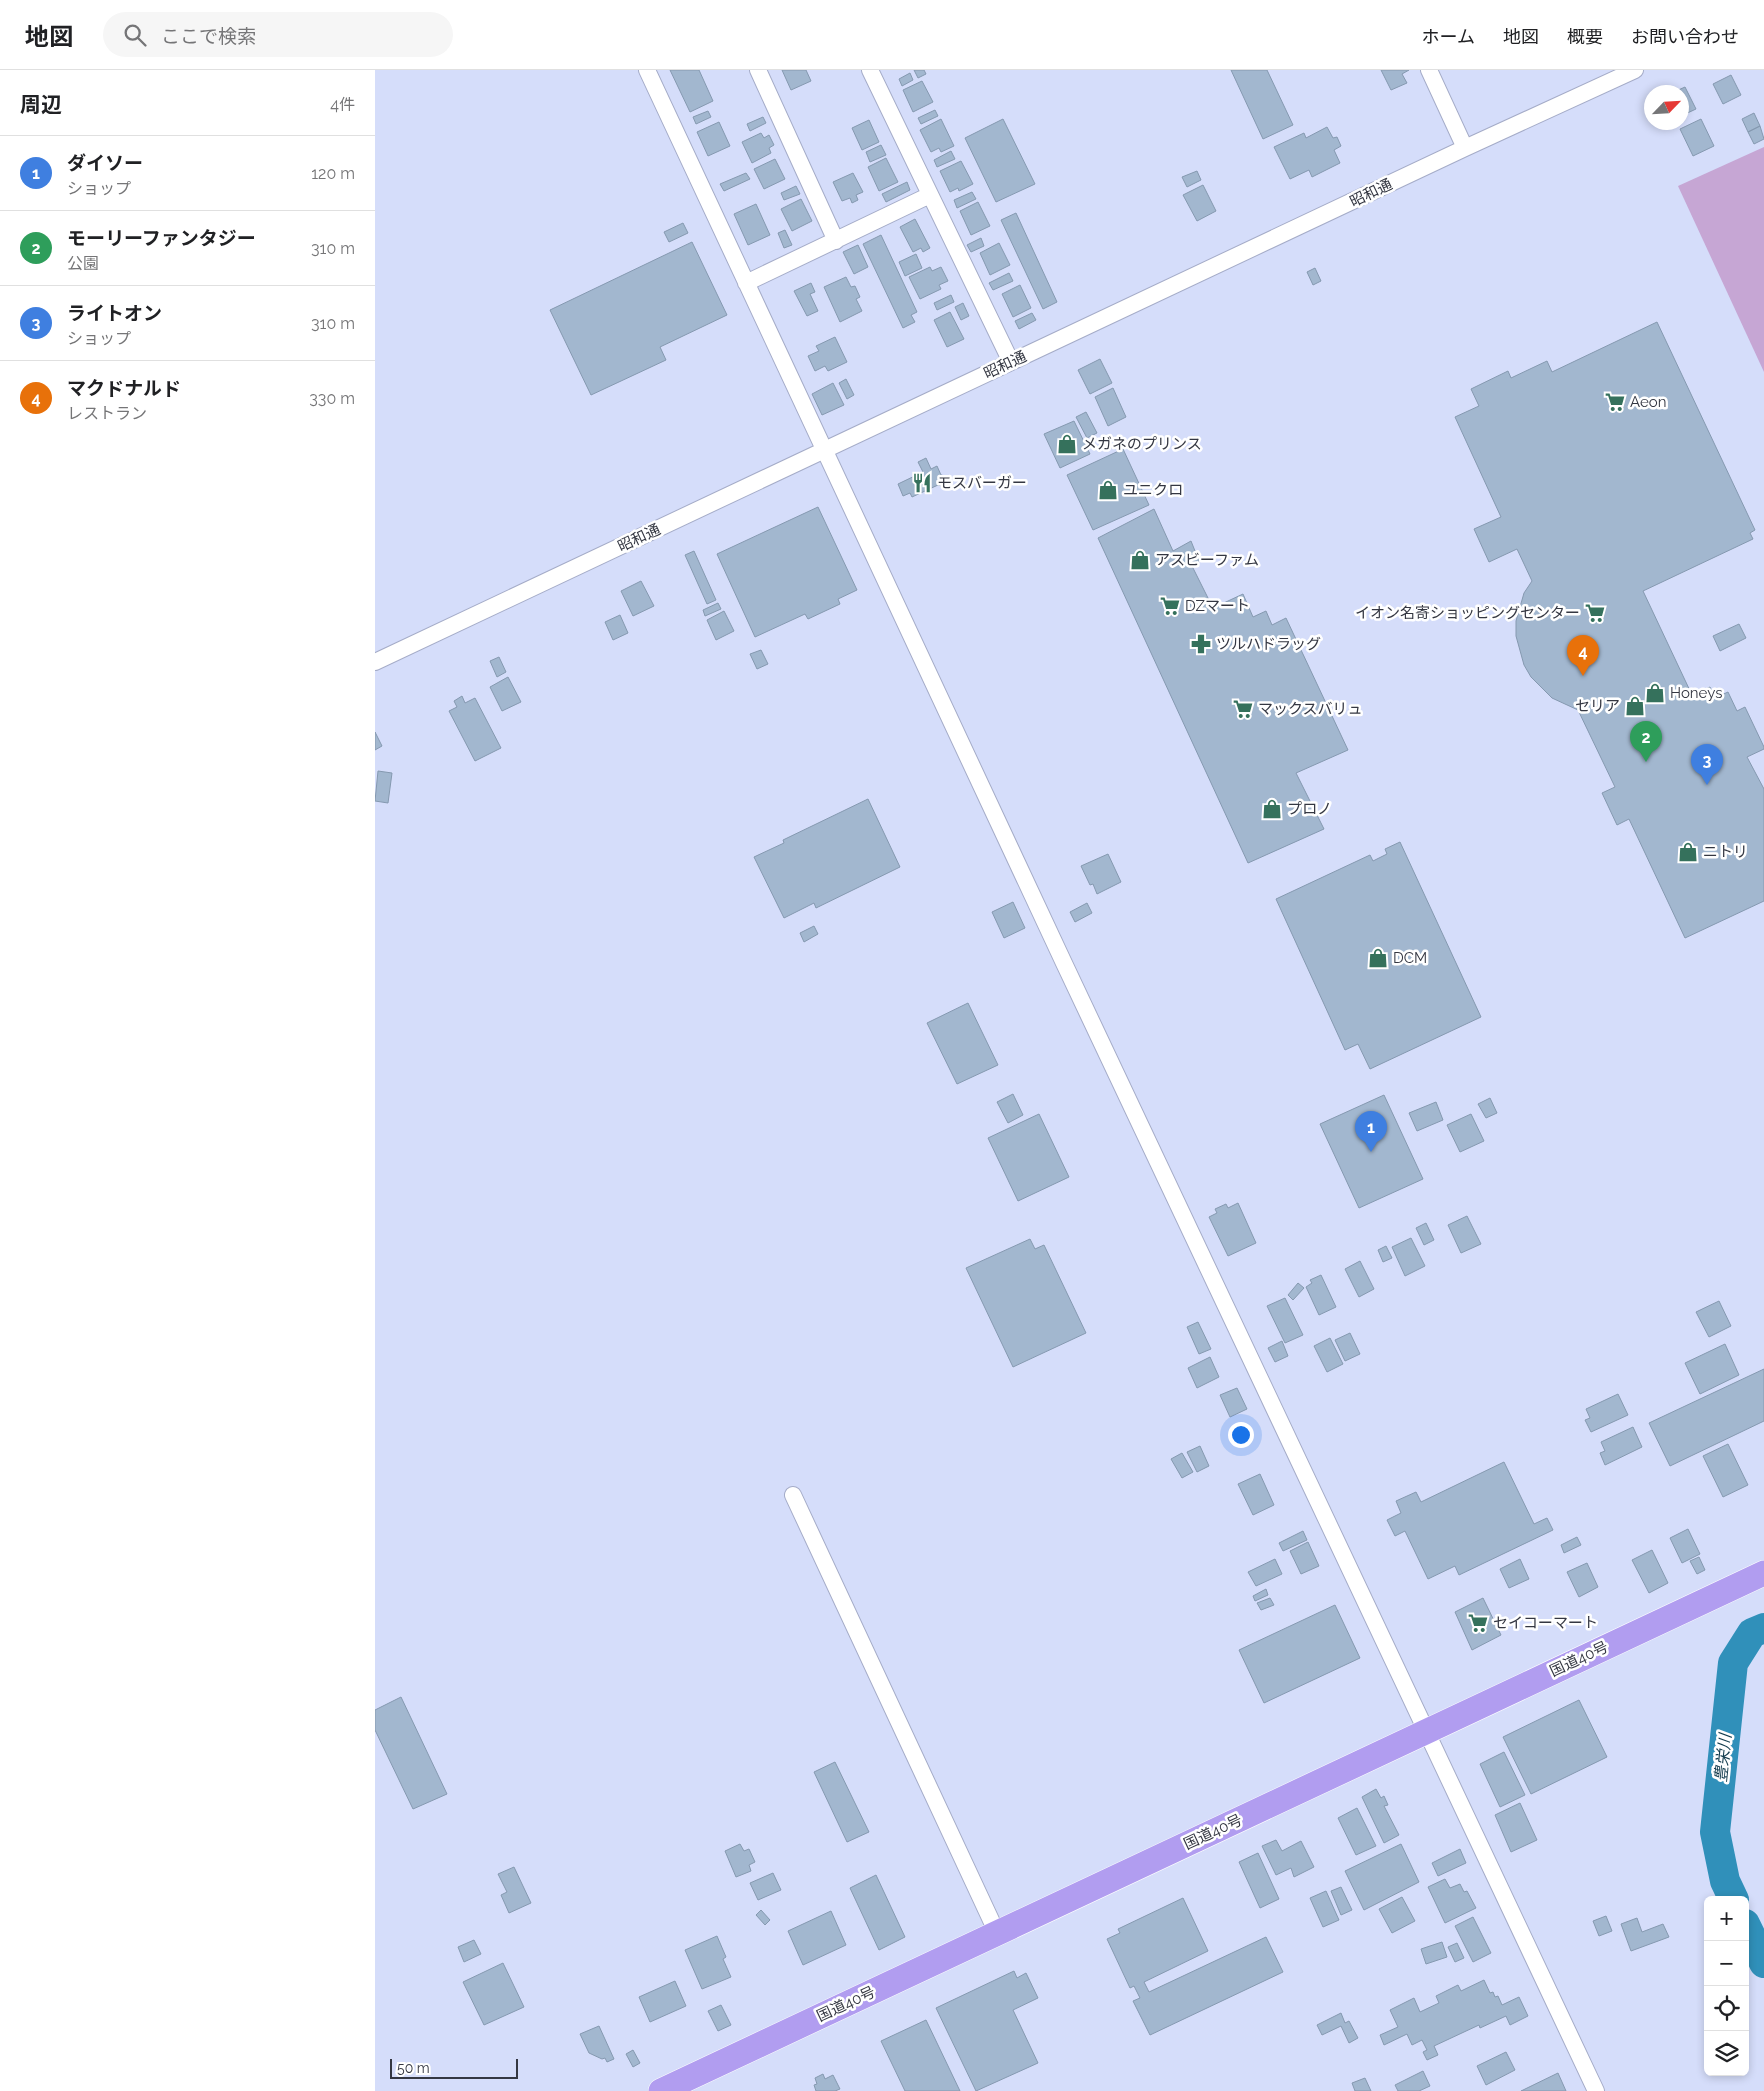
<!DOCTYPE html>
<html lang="ja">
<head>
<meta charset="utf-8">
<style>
	:root { --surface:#fff; --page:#f6f6f6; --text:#202124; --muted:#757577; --line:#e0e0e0; --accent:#db2777 }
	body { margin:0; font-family:Raleway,"Noto Sans JP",sans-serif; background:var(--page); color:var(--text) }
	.controls { position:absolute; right:15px; bottom:15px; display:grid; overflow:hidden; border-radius:8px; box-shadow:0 2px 8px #0003 }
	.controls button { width:45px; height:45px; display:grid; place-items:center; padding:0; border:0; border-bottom:1px solid var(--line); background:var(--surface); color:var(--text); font:25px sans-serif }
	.compass { position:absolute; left:1269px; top:15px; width:45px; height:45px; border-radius:50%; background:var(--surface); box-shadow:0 2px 8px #0003; rotate:65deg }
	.scale { position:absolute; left:15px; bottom:12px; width:128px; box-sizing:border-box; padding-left:5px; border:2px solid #343742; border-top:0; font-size:14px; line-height:18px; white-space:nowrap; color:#343742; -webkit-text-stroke:4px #fff; paint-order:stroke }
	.you { position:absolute; left:865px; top:1364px; width:18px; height:18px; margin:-12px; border:4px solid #fff; border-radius:50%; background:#1a73e8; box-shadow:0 0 0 8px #1a73e833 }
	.badge { display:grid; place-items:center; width:32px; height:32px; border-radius:50%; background:var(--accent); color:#fff; font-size:16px; font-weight:700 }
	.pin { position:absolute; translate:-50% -41px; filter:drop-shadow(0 1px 2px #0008) }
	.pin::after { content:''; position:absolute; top:26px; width:18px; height:15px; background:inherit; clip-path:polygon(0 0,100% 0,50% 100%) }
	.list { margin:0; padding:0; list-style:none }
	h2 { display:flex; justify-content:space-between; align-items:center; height:65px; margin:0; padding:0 20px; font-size:21px }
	h2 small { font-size:16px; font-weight:400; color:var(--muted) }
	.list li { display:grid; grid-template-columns:32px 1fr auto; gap:15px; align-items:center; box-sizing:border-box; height:75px; padding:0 20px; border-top:1px solid var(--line) }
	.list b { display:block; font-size:19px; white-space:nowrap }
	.list p { margin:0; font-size:16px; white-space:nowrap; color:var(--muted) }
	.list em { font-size:16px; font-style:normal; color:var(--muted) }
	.icon { flex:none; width:28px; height:28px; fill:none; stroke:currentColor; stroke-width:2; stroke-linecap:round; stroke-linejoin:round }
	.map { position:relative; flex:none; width:1389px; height:2021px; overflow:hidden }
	header { display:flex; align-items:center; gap:30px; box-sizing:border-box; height:70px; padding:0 25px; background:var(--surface); border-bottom:1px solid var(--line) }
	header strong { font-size:24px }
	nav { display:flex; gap:28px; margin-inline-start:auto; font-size:18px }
	.search { width:350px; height:45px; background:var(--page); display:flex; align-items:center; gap:12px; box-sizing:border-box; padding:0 18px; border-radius:28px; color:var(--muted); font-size:19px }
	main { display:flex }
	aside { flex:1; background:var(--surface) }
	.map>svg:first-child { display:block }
</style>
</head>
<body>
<header>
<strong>地図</strong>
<div class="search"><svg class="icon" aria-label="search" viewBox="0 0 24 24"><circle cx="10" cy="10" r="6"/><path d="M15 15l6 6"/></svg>ここで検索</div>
<nav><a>ホーム</a><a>地図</a><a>概要</a><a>お問い合わせ</a></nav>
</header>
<main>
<aside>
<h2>周辺<small>4件</small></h2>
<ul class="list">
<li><span class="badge" style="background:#3f7fe0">1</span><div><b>ダイソー</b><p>ショップ</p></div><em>120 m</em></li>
<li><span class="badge" style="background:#2e9e5b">2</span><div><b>モーリーファンタジー</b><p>公園</p></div><em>310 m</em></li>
<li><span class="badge" style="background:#3f7fe0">3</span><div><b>ライトオン</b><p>ショップ</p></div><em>310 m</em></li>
<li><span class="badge" style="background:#e8710a">4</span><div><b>マクドナルド</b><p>レストラン</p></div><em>330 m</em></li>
</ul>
</aside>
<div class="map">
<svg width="1389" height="2021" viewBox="0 0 1389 2021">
	<rect width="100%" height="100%" fill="#d5ddfa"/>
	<!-- green -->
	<path fill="#c6a6d4" d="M1389,77V302L1303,116Z"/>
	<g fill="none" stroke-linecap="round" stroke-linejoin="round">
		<!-- river -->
		<path stroke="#3090ba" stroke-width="30" d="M1359,1830L1350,1811L1340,1762L1358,1593L1377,1563L1389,1558
			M1370,1854L1389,1893"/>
	</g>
	<!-- building -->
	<path fill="#a2b7cf" stroke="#8599b0" d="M295,0H324L338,31L315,42Z
		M407,0H431L436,11L416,20Z
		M539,0H549L551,4L543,8Z
		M856,0H892L918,55L888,69Z
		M1006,0H1034L1027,4L1032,13L1016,20Z
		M535,3L538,10L527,16L524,9Z
		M1356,5L1366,25L1348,34L1338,14Z
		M547,11L558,32L538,42L528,20Z
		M1310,17L1321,39L1306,46V22H1299Z
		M560,40L563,46L546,54L543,48Z
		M333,41L336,47L321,54L318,47Z
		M1379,43L1385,56L1373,62L1367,49Z
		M388,47L391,53L375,61L372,54Z
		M566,49L579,76L566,82L564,78L556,82L545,60Z
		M628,49L660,114L621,132L590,68Z
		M1326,49L1339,76L1318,86L1305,59Z
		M494,50L504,72L487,80L477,58Z
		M344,52L355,76L333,86L322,62Z
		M1385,56L1389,69L1379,74L1373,62Z
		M952,57L958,68L962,67L966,76L959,80L965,93L937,107L934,100L915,109L899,77L929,63L931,68Z
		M386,63L389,68L394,65L399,75L394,78L396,83L377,93L367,72Z
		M506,75L511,85L495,92L491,82Z
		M576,81L580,89L562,97L559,90Z
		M511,88L523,112L504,121L493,97Z
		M400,89L410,109L389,119L379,99Z
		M586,91L598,114L584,121L583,118L575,122L565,101Z
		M822,101L826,110L812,117L807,107Z
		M371,103L375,109L349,121L345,114Z
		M478,103L488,122L481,125L483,130L477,133L475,128L467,131L458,112Z
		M532,112L535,120L511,132L507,124Z
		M828,115L841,141L822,151L808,125Z
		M421,116L425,124L409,130L406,123Z
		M597,122L601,129L582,138L579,130Z
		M426,129L437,151L417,161L406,139Z
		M603,132L615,156L596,165L585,141Z
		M381,134L395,165L373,175L359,144Z
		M641,143L682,232L668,239L626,150Z
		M540,149L555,178L548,182L546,178L538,182L525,157Z
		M308,153L313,163L294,172L289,162Z
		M410,160L417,175L409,178L403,163Z
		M506,165L542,242L536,245L540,252L528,258L488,174Z
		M606,168L609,176L596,182L592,175Z
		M317,172L352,245L285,277L291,290L216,325L175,240Z
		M624,173L635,195L615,205L605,183Z
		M483,175L493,197L479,204L468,182Z
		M541,184L547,198L530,206L524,192Z
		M555,197L557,201L566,197L573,211L564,215L566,219L545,229L534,207Z
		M940,198L946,211L938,215L932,202Z
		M634,203L638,211L618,220L614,213Z
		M471,207L476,217L480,216L485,227L481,229L487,241L465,252L449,217Z
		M436,213L440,222L435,224L443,241L432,246L419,221Z
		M645,215L656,238L638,247L627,224Z
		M576,225L579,232L562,240L559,233Z
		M588,233L594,246L586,250L580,237Z
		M575,242L589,269L572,277L559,250Z
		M657,243L661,250L644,259L640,251Z
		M1282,252L1380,460L1375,463L1378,469L1268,521L1317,625L1335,617L1340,628L1353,622L1362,641L1370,637L1389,677V679L1372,687L1389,719V831L1310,868L1254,749L1242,755L1227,723L1240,717L1203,640L1177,628L1156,607L1149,595L1141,566V551L1149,523L1157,511L1142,479L1114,492L1099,459L1126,447L1080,347L1104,336L1096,319L1133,301L1136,308L1172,291L1177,302Z
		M460,267L472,292L453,301L450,296L440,301L433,286L444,281L441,276Z
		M725,289L737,313L715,324L703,300Z
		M471,309L479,325L472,329L464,313Z
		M458,313L469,335L447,345L437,324Z
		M738,318L751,347L733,356L720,327Z
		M711,342L722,363L712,368L701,347Z
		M699,351L715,384L685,398L669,364Z
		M748,379L774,435L718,460L692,405Z
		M551,388L556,399L562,396L566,405L574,407L570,417L563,415L537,427L535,423L528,426L523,414L548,402L543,392Z
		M443,437L482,520L463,529L465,534L433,549L430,544L380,567L342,484Z
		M779,439L798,481L816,471L824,491L817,496L838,538L868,524L878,547L891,541L897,555L911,548L973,680L921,703L949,759L873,793L723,468Z
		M319,481L341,530L332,534L310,485Z
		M266,511L279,536L258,546L246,521Z
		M343,533L346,539L330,546L328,540Z
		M349,541L359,561L341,570L332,550Z
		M245,545L253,563L238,570L230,552Z
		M1364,554L1371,568L1345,581L1338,566Z
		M386,580L393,594L382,599L375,584Z
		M124,587L131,602L122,607L115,591Z
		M133,607L146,632L127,641L115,617Z
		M87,626L90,633L100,628L126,678L100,691L74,641L82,637L79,631Z
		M0,662L7,676L0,680Z
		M3,701L17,703L13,733L0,731Z
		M493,729L525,797L441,838L439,833L409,848L379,787L409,773L408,770Z
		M1025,772L1106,947L995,999L983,974L970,980L901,829L995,785L998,791L1012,784L1010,779Z
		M733,784L746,812L722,824L718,814L715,815L706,796Z
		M638,832L650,858L629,868L617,842Z
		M712,833L717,843L700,852L695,842Z
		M439,856L443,864L429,872L425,863Z
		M593,933L623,995L582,1014L552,953Z
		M638,1024L648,1045L633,1053L622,1032Z
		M1009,1025L1048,1109L984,1138L945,1054Z
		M1115,1028L1122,1043L1111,1048L1103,1034Z
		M1061,1032L1068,1050L1042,1061L1034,1043Z
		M664,1044L694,1107L643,1131L613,1068Z
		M1096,1044L1109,1071L1085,1082L1072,1055Z
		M863,1133L881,1173L853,1186L834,1147L842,1143L840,1139L851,1134L853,1138Z
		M1092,1146L1106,1174L1086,1183L1073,1155Z
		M1051,1153L1059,1170L1049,1175L1041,1158Z
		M1036,1168L1050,1196L1030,1206L1017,1177Z
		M655,1169L660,1179L669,1175L711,1263L638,1297L591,1198Z
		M1011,1176L1017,1188L1008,1192L1003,1180Z
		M985,1191L999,1219L984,1227L970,1199Z
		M946,1205L961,1237L944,1245L931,1217L937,1213L935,1210Z
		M923,1213L929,1218L918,1230L913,1225Z
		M910,1228L928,1265L910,1273L892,1236Z
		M1344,1231L1356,1256L1334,1267L1321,1242Z
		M823,1252L836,1279L824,1284L812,1257Z
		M975,1263L985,1284L970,1291L960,1270Z
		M955,1268L968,1294L952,1302L939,1276Z
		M907,1271L913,1286L900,1292L893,1278Z
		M1350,1274L1364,1305L1325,1324L1310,1293Z
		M835,1287L844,1307L822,1318L813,1298Z
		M1389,1299V1351L1295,1396L1274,1353Z
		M862,1318L872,1339L855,1347L845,1325Z
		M1243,1324L1253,1345L1216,1362L1210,1350L1215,1348L1211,1339Z
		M1258,1357L1267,1377L1230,1395L1225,1383L1230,1381L1226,1372Z
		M1353,1374L1373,1415L1348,1427L1328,1386Z
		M825,1376L834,1396L822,1402L812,1382Z
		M807,1383L818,1402L807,1408L796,1389Z
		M1129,1392L1159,1454L1172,1448L1178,1460L1084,1505L1080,1496L1053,1509L1030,1461L1020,1466L1012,1450L1026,1443L1021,1431L1041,1422L1046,1432Z
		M885,1404L899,1435L878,1445L863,1414Z
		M1313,1459L1325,1484L1307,1493L1295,1468Z
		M928,1461L932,1470L908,1481L904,1473Z
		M1202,1467L1206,1475L1189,1483L1186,1475Z
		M933,1472L944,1496L926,1504L915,1481Z
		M1277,1480L1293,1513L1274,1523L1257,1490Z
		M1324,1487L1330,1500L1322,1504L1315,1491Z
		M900,1489L907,1504L881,1516L873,1502Z
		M1145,1489L1154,1509L1134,1518L1125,1499Z
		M1212,1493L1223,1517L1204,1527L1192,1502Z
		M891,1519L893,1525L880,1531L878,1526Z
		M895,1528L899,1535L886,1540L882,1533Z
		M1108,1528L1126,1565L1097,1580L1080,1542Z
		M960,1535L985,1588L889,1633L864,1580Z
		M26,1627L72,1724L38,1739L0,1660V1640Z
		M1204,1630L1232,1687L1156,1724L1128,1667Z
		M1129,1682L1150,1725L1125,1737L1105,1694Z
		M460,1692L494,1762L472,1772L439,1702Z
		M1001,1719L1006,1728L1009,1726L1013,1735L1009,1736L1024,1765L1009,1773L987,1727Z
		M1145,1733L1162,1770L1136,1782L1120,1745Z
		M982,1738L1001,1776L981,1785L963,1748Z
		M901,1770L907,1781L926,1771L939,1797L919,1807L916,1798L901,1805L887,1776Z
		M365,1774L369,1781L374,1779L380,1792L374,1795L376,1801L361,1807L350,1781Z
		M1026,1774L1044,1812L989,1840L970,1801Z
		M1085,1779L1091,1793L1063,1806L1057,1793Z
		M883,1783L904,1829L885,1838L864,1792Z
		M139,1797L156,1833L134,1843L126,1825L132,1822L123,1804Z
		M398,1803L406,1820L383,1830L375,1813Z
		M501,1805L530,1867L504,1880L475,1818Z
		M1070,1809L1075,1818L1085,1814L1089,1822L1092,1821L1101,1838L1070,1853L1053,1817Z
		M966,1817L977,1840L966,1845L956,1821Z
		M951,1821L964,1850L948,1857L935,1828Z
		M1027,1827L1040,1851L1017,1863L1004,1839Z
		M808,1828L833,1881L769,1912L774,1922L891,1867L908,1902L775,1965L758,1931L765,1928L759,1916L755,1918L732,1869L745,1863L743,1859Z
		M386,1840L395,1850L390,1855L381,1845Z
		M456,1841L471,1875L428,1895L413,1861Z
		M1231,1846L1237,1861L1224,1866L1218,1851Z
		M1098,1847L1116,1883L1098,1892L1080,1856Z
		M1262,1848L1267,1862L1288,1854L1294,1867L1256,1881L1246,1854Z
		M342,1866L351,1887L348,1889L356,1907L327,1919L310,1880Z
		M99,1870L106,1884L89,1892L83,1877Z
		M1067,1872L1072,1887L1051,1894L1046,1879Z
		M1082,1873L1089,1888L1080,1892L1073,1877Z
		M128,1893L149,1937L109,1955L88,1912Z
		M639,1901L642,1908L651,1903L663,1928L638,1940L663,1993L601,2021L561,1938Z
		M1109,1910L1115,1923L1118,1922L1120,1927L1123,1926L1127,1935L1144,1927L1153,1946L1135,1955L1131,1946L1105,1958L1104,1955L1059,1976L1063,1985L1052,1990L1048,1982L1052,1980L1047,1970L1037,1975L1032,1964L1009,1975L1005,1965L1023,1957L1015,1940L1039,1928L1045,1942L1064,1933L1061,1926L1083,1915L1086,1921Z
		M300,1911L311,1936L275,1952L264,1927Z
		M346,1935L356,1955L343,1961L333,1941Z
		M966,1943L970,1953L974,1951L983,1968L974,1973L966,1956L947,1965L942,1955Z
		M551,1950L585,2021H530L506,1971Z
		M224,1956L239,1989L232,1992L230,1988L227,1989L214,1983L205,1964Z
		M258,1980L265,1993L258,1997L251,1984Z
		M1131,1982L1140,2000L1111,2015L1102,1996Z
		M1048,2001L1055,2016L1044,2021H1023L1020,2015Z
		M1183,2003L1191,2021H1146Z
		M448,2004L450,2009L458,2005L465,2019L460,2021H441L439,2015L442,2014L440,2008Z
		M990,2008L996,2021H980L977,2013Z"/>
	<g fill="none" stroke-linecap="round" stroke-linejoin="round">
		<defs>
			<path id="minor" d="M272,0L688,891L1221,2021
				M383,0L461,171
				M495,0L636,292
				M1054,0L1090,78
				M371,213L555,125
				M0,592L1090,78L1260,0
				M418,1425L622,1863"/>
			<path id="highway" d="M286,2021L1389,1503"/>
		</defs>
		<!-- minor casing -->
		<use href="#minor" stroke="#a5acc8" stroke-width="18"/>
		<!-- highway casing -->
		<use href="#highway" stroke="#fff" stroke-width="26"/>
		<!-- minor -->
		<use href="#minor" stroke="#fff" stroke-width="16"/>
		<!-- highway -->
		<use href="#highway" stroke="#b19df0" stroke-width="25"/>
	</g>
	<!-- icons -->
	<defs>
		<symbol id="supermarket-bare" viewBox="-9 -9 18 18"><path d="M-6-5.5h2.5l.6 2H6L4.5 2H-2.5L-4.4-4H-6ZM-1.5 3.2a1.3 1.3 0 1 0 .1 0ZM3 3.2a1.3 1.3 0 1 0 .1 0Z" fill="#35715c" stroke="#fff" stroke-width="2.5" paint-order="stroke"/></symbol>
		<symbol id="shop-bare" viewBox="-9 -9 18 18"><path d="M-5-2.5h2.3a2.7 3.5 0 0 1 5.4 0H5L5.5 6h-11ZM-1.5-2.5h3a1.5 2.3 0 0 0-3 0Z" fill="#35715c" stroke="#fff" stroke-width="2.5" paint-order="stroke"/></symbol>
		<symbol id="restaurant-bare" viewBox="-9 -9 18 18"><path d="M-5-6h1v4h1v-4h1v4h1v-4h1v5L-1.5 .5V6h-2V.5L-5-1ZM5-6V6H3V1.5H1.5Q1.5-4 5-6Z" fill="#35715c" stroke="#fff" stroke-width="2.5" paint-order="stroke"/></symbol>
		<symbol id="pharmacy-bare" viewBox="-9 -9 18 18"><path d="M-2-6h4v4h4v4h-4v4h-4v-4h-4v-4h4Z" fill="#35715c" stroke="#fff" stroke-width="2.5" paint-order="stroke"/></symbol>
	</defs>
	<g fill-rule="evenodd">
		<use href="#supermarket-bare" x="1226" y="318" width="28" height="28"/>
		<use href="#shop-bare" x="678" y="360" width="28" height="28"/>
		<use href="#restaurant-bare" x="533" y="399" width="28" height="28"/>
		<use href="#shop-bare" x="719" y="406" width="28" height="28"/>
		<use href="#shop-bare" x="751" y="476" width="28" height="28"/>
		<use href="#supermarket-bare" x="781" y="522" width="28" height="28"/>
		<use href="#supermarket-bare" x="1206" y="529" width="28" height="28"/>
		<use href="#pharmacy-bare" x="812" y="560" width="28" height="28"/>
		<use href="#shop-bare" x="1266" y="609" width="28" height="28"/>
		<use href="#shop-bare" x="1246" y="622" width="28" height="28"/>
		<use href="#supermarket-bare" x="854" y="625" width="28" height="28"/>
		<use href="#shop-bare" x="883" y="725" width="28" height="28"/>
		<use href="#shop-bare" x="1299" y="768" width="28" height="28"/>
		<use href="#shop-bare" x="989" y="874" width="28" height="28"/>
		<use href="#supermarket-bare" x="1089" y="1539" width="28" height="28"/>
	</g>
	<g text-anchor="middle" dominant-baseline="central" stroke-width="5" stroke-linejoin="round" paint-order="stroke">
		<!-- street labels -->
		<g font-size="15" fill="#343742" stroke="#fff">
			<text transform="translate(996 123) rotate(-26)">昭和通</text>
			<text transform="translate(630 295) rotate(-25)">昭和通</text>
			<text transform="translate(264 468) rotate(-25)">昭和通</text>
			<text transform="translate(1204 1589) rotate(-25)">国道40号</text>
			<text transform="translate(838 1762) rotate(-25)">国道40号</text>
			<text transform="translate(471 1934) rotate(-25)">国道40号</text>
		</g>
		<!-- poi labels -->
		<g font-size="15" fill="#343742" stroke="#fff" text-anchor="start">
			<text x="1255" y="332">Aeon</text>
			<text x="707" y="374">メガネのプリンス</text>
			<text x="562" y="413">モスバーガー</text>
			<text x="748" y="420">ユニクロ</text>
			<text x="780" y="490">アスビーファム</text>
			<text x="810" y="536">DZマート</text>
			<text x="1205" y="543" text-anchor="end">イオン名寄ショッピングセンター</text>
			<text x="841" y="574">ツルハドラッグ</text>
			<text x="1295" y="623">Honeys</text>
			<text x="1245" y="636" text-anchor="end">セリア</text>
			<text x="883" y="639">マックスバリュ</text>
			<text x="912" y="739">プロノ</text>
			<text x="1328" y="782">ニトリ</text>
			<text x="1018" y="888">DCM</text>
			<text x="1118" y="1553">セイコーマート</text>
		</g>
		<!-- water labels -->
		<g font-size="16" font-style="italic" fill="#123b4d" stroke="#fff">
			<text transform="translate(1348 1688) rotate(-84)">豊栄川</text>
		</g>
	</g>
</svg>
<div class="controls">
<button>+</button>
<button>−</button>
<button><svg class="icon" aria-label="locate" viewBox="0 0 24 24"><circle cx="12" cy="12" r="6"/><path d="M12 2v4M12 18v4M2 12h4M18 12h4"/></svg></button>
<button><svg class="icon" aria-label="layers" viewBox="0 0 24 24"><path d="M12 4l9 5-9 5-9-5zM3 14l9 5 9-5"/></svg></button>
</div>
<svg class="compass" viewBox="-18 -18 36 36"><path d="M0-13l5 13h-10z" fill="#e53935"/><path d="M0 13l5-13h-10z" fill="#757577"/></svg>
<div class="scale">50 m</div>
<div class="you"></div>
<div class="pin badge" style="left:996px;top:1082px;background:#3f7fe0">1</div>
<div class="pin badge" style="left:1271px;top:692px;background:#2e9e5b">2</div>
<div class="pin badge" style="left:1332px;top:715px;background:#3f7fe0">3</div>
<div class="pin badge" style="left:1208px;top:606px;background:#e8710a">4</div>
</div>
</main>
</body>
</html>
